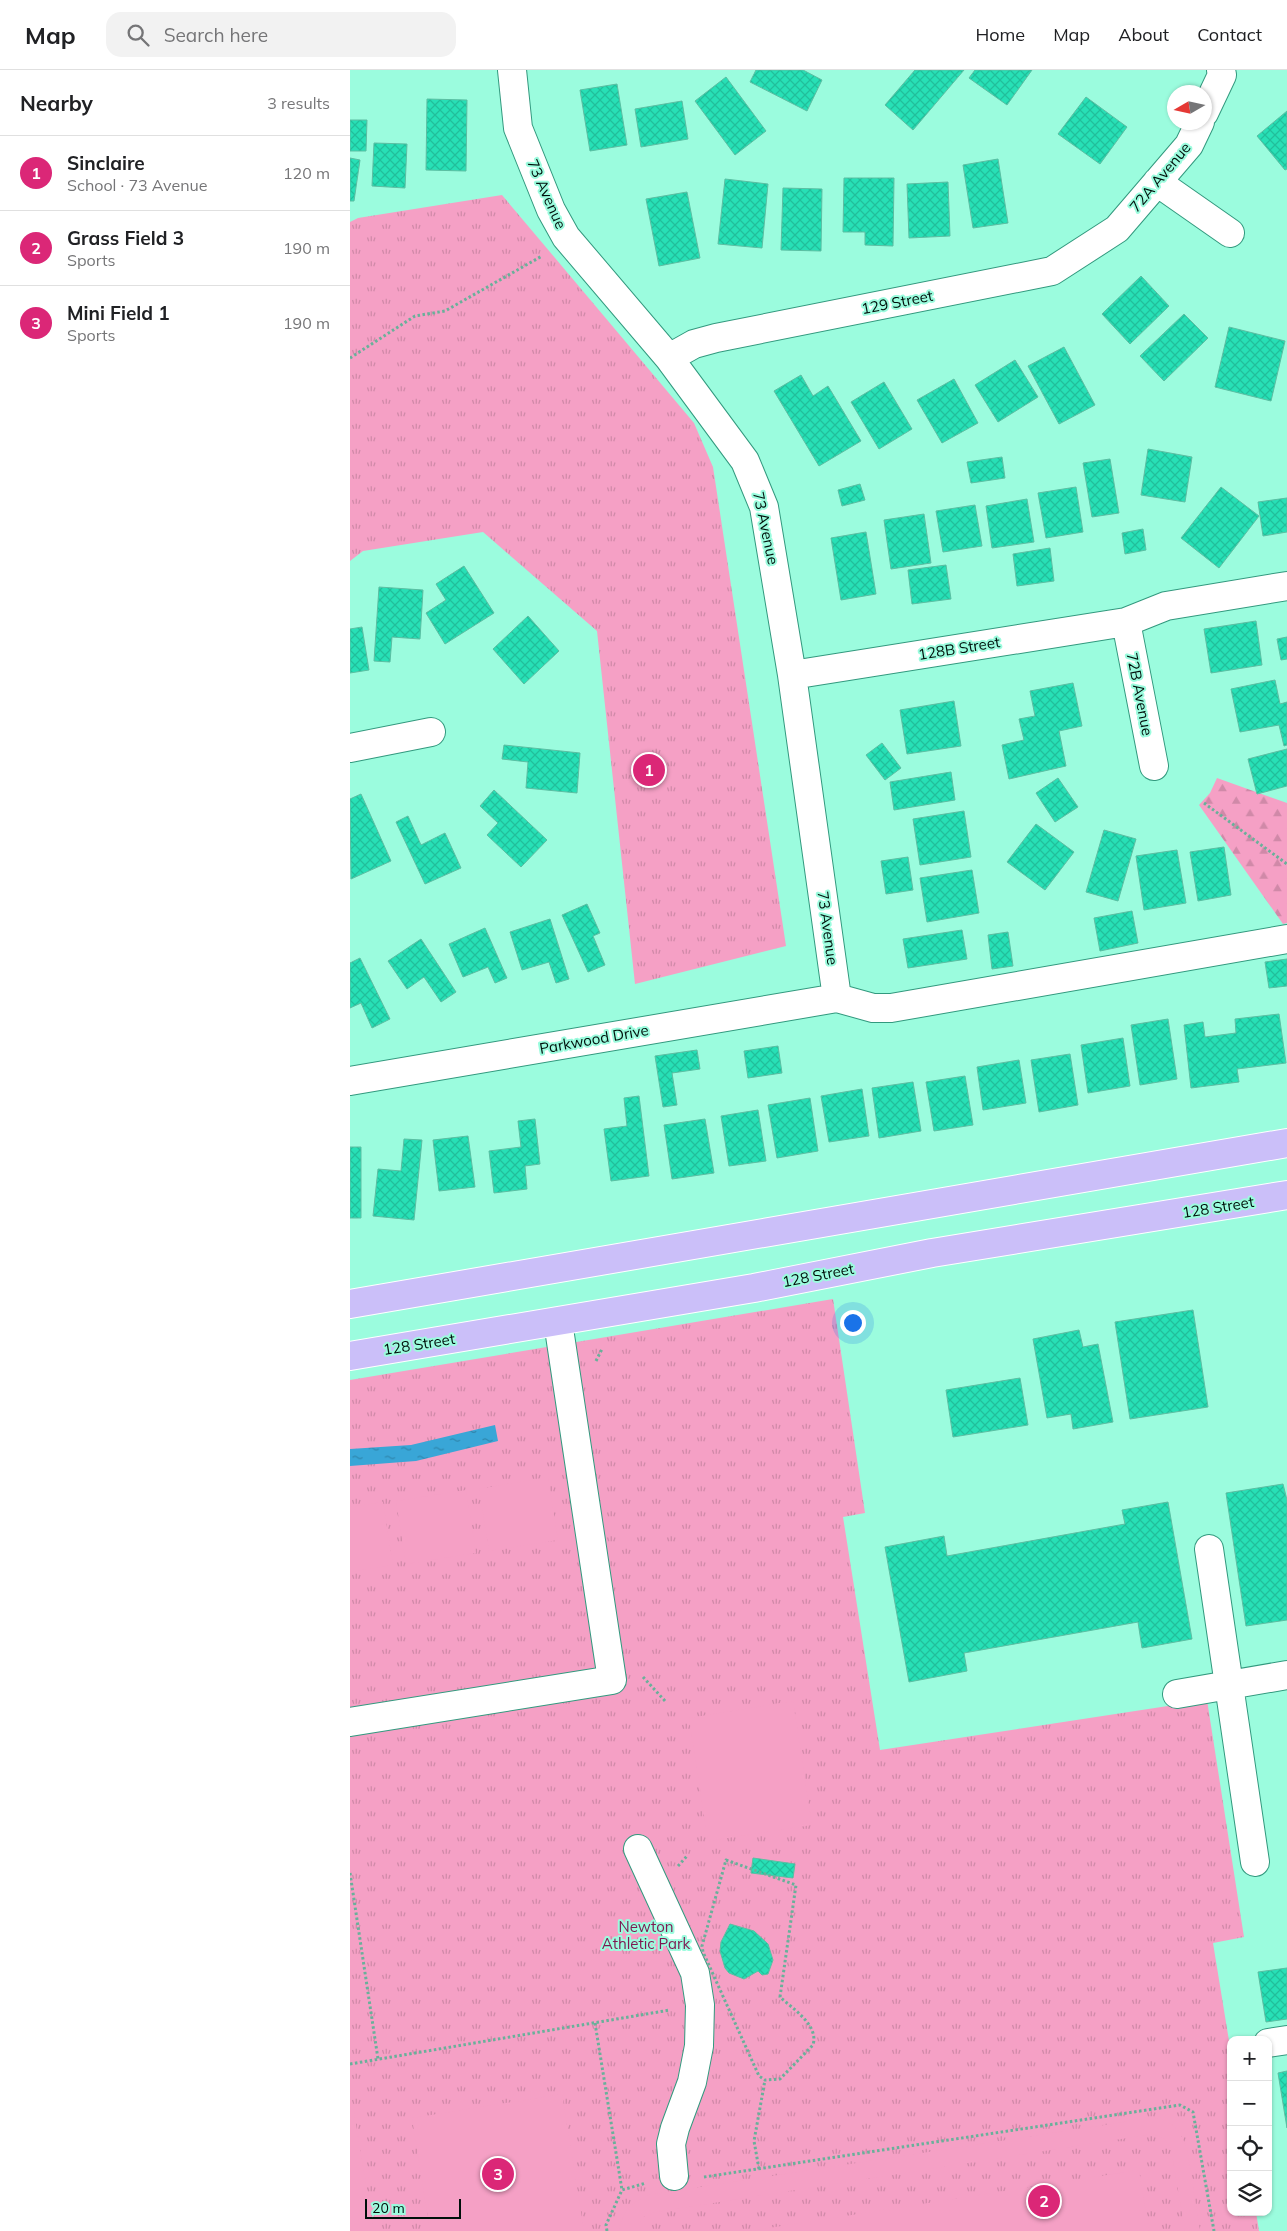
<!DOCTYPE html>
<html lang="en">
<head>
<meta charset="utf-8">
<style>
	:root { --surface:#fff; --page:#f2f2f2; --text:#202124; --muted:#757577; --line:#e0e0e0; --accent:#db2777 }
	body { margin:0; font-family:Mulish,sans-serif; background:var(--page); color:var(--text) }
	.controls { position:absolute; right:15px; bottom:15px; display:grid; overflow:hidden; border-radius:10px; box-shadow:0 1px 4px #0004 }
	.controls button { width:45px; height:45px; display:grid; place-items:center; padding:0; border:0; border-bottom:1px solid var(--line); background:var(--surface); color:var(--text); font:25px sans-serif }
	.compass { position:absolute; left:817px; top:15px; width:45px; height:45px; border-radius:50%; background:var(--surface); box-shadow:0 1px 4px #0004; rotate:261deg }
	.scale { position:absolute; left:15px; bottom:12px; width:96px; box-sizing:border-box; padding-left:5px; border:2px solid #00100b; border-top:0; font-size:14px; line-height:18px; white-space:nowrap; color:#00100b; -webkit-text-stroke:4px #9bfcde; paint-order:stroke }
	.you { position:absolute; left:502px; top:1252px; width:18px; height:18px; margin:-12px; border:4px solid #fff; border-radius:50%; background:#1a73e8; box-shadow:0 0 0 8px #1a73e833 }
	.badge { display:grid; place-items:center; width:32px; height:32px; border-radius:50%; background:var(--accent); color:#fff; font-size:16px; font-weight:700 }
	.pin { position:absolute; translate:-50% -50%; border:2px solid #fff; box-shadow:0 1px 5px #0006 }
	.list { margin:0; padding:0; list-style:none }
	h2 { display:flex; justify-content:space-between; align-items:center; height:65px; margin:0; padding:0 20px; font-size:21px }
	h2 small { font-size:16px; font-weight:400; color:var(--muted) }
	.list li { display:grid; grid-template-columns:32px 1fr auto; gap:15px; align-items:center; box-sizing:border-box; height:75px; padding:0 20px; border-top:1px solid var(--line) }
	.list b { display:block; font-size:19px; white-space:nowrap }
	.list p { margin:0; font-size:16px; white-space:nowrap; color:var(--muted) }
	.list em { font-size:16px; font-style:normal; color:var(--muted) }
	.icon { flex:none; width:28px; height:28px; fill:none; stroke:currentColor; stroke-width:2; stroke-linecap:round; stroke-linejoin:round }
	.map { position:relative; flex:none; width:937px; height:2161px; overflow:hidden }
	header { display:flex; align-items:center; gap:30px; box-sizing:border-box; height:70px; padding:0 25px; background:var(--surface); border-bottom:1px solid var(--line) }
	header strong { font-size:24px }
	nav { display:flex; gap:28px; margin-inline-start:auto; font-size:18px }
	.search { width:350px; height:45px; background:var(--page); display:flex; align-items:center; gap:12px; box-sizing:border-box; padding:0 18px; border-radius:15px; color:var(--muted); font-size:19px }
	main { display:flex }
	aside { flex:1; background:var(--surface) }
	.map>svg:first-child { display:block }
</style>
</head>
<body>
<header>
<strong>Map</strong>
<div class="search"><svg class="icon" aria-label="search" viewBox="0 0 24 24"><circle cx="10" cy="10" r="6"/><path d="M15 15l6 6"/></svg>Search here</div>
<nav><a>Home</a><a>Map</a><a>About</a><a>Contact</a></nav>
</header>
<main>
<aside>
<h2>Nearby<small>3 results</small></h2>
<ul class="list">
<li><span class="badge">1</span><div><b>Sinclaire</b><p>School · 73 Avenue</p></div><em>120 m</em></li>
<li><span class="badge">2</span><div><b>Grass Field 3</b><p>Sports</p></div><em>190 m</em></li>
<li><span class="badge">3</span><div><b>Mini Field 1</b><p>Sports</p></div><em>190 m</em></li>
</ul>
</aside>
<div class="map">
<svg width="937" height="2161" viewBox="0 0 937 2161">
	<defs>
		<pattern id="forest-firs" width="22" height="20" patternUnits="userSpaceOnUse" patternTransform="scale(1.25)"><rect width="22" height="20" fill="#f5a0c5"/><path d="M5 1l3.5 6h-7zM16 11l3.5 6h-7z" fill="#d089a8"/></pattern>
		<pattern id="park-tufts" width="24" height="20" patternUnits="userSpaceOnUse" patternTransform="scale(1.25)"><rect width="24" height="20" fill="#f5a0c5"/><path d="M3 7l-1-3M5 7V3M7 7l1-3M15 17l-1-3M17 17v-4M19 17l1-3" fill="none" stroke="#d089a8"/></pattern>
		<pattern id="water-ripples" width="26" height="14" patternUnits="userSpaceOnUse" patternTransform="scale(1.25)"><rect width="26" height="14" fill="#39a6d7"/><path d="M2 4q2-2 4 0t4 0M15 11q2-2 4 0t4 0" fill="none" stroke="#2e86ad"/></pattern>
		<pattern id="building-cross-hatch" width="8" height="8" patternUnits="userSpaceOnUse" patternTransform="scale(1.25)"><rect width="8" height="8" fill="#27e0b6"/><path d="M0 0l8 8M0 8l8-8" fill="none" stroke="#21bf9b"/></pattern>
	</defs>
	<rect width="100%" height="100%" fill="#9bfcde"/>
	<!-- forest -->
	<path fill="url(#forest-firs)" d="M867,708L937,733V853L933,854L849,735L860,723Z"/>
	<!-- park -->
	<path fill="url(#park-tufts)" d="M152,125L344,353L363,397L436,876L285,914L247,561L133,462L13,481L0,491V152L8,148Z
		M483,1229L515,1443L493,1447L530,1680L857,1630L894,1867L863,1873L881,1983V2142H906L909,2161H0V1310Z"/>
	<!-- pitch -->
	<path fill="#f5a0c5" d="M198,1407L208,1470L139,1481L129,1419Z
		M116,1420L126,1483L56,1494L46,1431Z
		M33,1432L43,1495L0,1502V1437Z
		M443,1631L462,1755L358,1771L339,1648Z
		M212,2024L234,2161H80L62,2048Z
		M0,2031H2L24,2161H0Z
		M800,2048C821,2048 831,2060 837,2079L850,2161H835L821,2079L815,2069L803,2064L306,2142L293,2147L286,2161H269C272,2142 281,2133 298,2125Z
		M789,2100L799,2161H400Z"/>
	<!-- water -->
	<path fill="url(#water-ripples)" d="M145,1355L148,1371L66,1391L0,1396V1379L61,1375Z"/>
	<!-- building -->
	<path fill="url(#building-cross-hatch)" stroke="#5cbea2" d="M406,0H453L472,10L457,41L400,12Z
		M565,0H614L563,60L535,35Z
		M625,0H682L657,35L619,8Z
		M376,7L416,61L385,85L345,31Z
		M267,14L277,75L240,81L230,20Z
		M736,27L777,57L750,94L708,64Z
		M77,29L117,30L116,101L76,100Z
		M332,31L338,69L291,77L285,39Z
		M937,41V99L935,100L907,66Z
		M0,50H17L16,81H0Z
		M24,73L57,74L55,118L22,116Z
		M0,88L10,90L4,131H0Z
		M648,89L658,153L623,158L613,95Z
		M494,108H544L543,176L515,175V162H493Z
		M375,109L418,114L412,178L368,174Z
		M598,112L600,166L559,168L557,114Z
		M433,118L472,119L471,181L431,180Z
		M337,122L350,188L309,196L296,129Z
		M791,206L819,236L780,274L752,244Z
		M834,244L858,268L814,311L790,286Z
		M879,257L935,271L921,331L865,317Z
		M714,277L745,335L709,354L678,296Z
		M665,290L688,327L648,352L625,315Z
		M451,305L463,326L478,316L511,371L469,396L424,321Z
		M604,309L628,353L592,373L567,330Z
		M534,312L562,359L529,379L501,332Z
		M798,379L842,387L835,432L791,425Z
		M652,387L655,408L621,413L617,392Z
		M760,389L769,443L742,447L733,393Z
		M510,414L515,430L492,436L488,420Z
		M726,417L733,462L696,468L688,423Z
		M871,417L909,446L869,498L831,468Z
		M937,428V462L913,466L908,432Z
		M677,429L684,472L642,478L636,436Z
		M625,435L632,476L593,482L586,441Z
		M574,444L581,493L541,499L534,450Z
		M793,459L796,480L775,484L772,463Z
		M516,462L526,524L491,530L481,468Z
		M700,478L704,511L667,516L663,484Z
		M596,495L601,529L562,534L558,500Z
		M114,496L144,543L95,574L76,543L96,530L86,514Z
		M29,517L73,520L70,569L42,567L40,592L24,591Z
		M178,546L209,581L174,614L143,579Z
		M906,551L912,595L861,603L854,559Z
		M12,557L19,600L0,603V559Z
		M937,567V589L931,590L927,569Z
		M925,610L930,634L937,632V675L934,676L929,655L890,662L881,619Z
		M723,613L732,656L709,661L716,696L659,709L652,675L674,670L669,649L685,646L680,621Z
		M604,631L611,676L557,684L550,640Z
		M532,673L551,698L535,710L516,685Z
		M154,675L230,683L227,723L176,718L178,692L152,689Z
		M937,679V716L907,724L898,689Z
		M601,702L605,730L544,740L540,712Z
		M708,708L728,737L705,752L686,723Z
		M144,720L197,770L171,797L137,765L148,753L130,736Z
		M11,724L41,791L1,809L0,729Z
		M614,741L621,787L570,795L563,749Z
		M58,746L71,775L95,763L111,798L75,814L46,752Z
		M686,754L724,782L695,820L657,792Z
		M754,760L786,769L768,831L736,822Z
		M874,777L881,825L848,831L840,782Z
		M827,780L836,833L794,840L786,786Z
		M558,787L563,820L536,824L531,791Z
		M622,800L629,843L577,852L570,808Z
		M237,834L250,863L243,866L255,895L238,902L212,845Z
		M782,841L788,873L750,881L744,848Z
		M200,849L219,909L206,913L199,892L172,900L160,862Z
		M135,858L157,908L145,913L138,897L113,907L99,874Z
		M612,860L617,889L558,898L553,869Z
		M658,862L663,896L642,899L638,865Z
		M71,869L106,922L91,932L74,907L57,919L38,891Z
		M10,888L40,949L22,958L11,933L0,938V893Z
		M937,889V916L919,918L915,892Z
		M929,944L936,993L887,999L889,1012L841,1018L834,955L853,952L855,967L886,963L885,949Z
		M818,949L827,1009L790,1015L781,955Z
		M773,968L780,1016L738,1023L731,975Z
		M428,976L432,1003L398,1008L394,981Z
		M347,980L350,999L322,1003L327,1035L313,1037L305,986Z
		M720,984L728,1035L689,1042L681,990Z
		M669,990L676,1033L633,1040L627,997Z
		M615,1006L623,1055L584,1061L576,1012Z
		M563,1012L571,1061L529,1068L522,1018Z
		M512,1019L519,1066L479,1072L471,1026Z
		M289,1026L299,1106L261,1111L254,1059L277,1056L274,1028Z
		M460,1028L468,1081L427,1088L418,1035Z
		M408,1040L416,1091L379,1096L371,1046Z
		M185,1049L190,1094L175,1096L177,1119L144,1123L139,1081L171,1077L168,1051Z
		M355,1049L364,1103L322,1109L314,1055Z
		M118,1066L125,1117L89,1121L83,1070Z
		M54,1069L72,1070L64,1150L23,1146L28,1099L51,1101Z
		M0,1077H11V1148H0Z
		M843,1240L858,1337L780,1349L765,1252Z
		M729,1260L733,1277L748,1274L763,1352L723,1359L721,1344L697,1348L683,1269Z
		M670,1308L678,1355L603,1367L596,1320Z
		M933,1414L937,1430V1550L896,1556L876,1423Z
		M818,1432L842,1569L792,1578L788,1552L614,1583L617,1601L559,1612L535,1477L594,1466L597,1486L775,1454L772,1440Z
		M403,1788L445,1794L443,1808L401,1803Z
		M380,1854L404,1861L418,1874L423,1890L418,1904L412,1905L408,1901L394,1909L379,1903L375,1898L370,1881L371,1872Z
		M937,1898V1949L916,1952L908,1902Z
		M937,2001V2058L928,2003Z"/>
	<g fill="none" stroke-linecap="round" stroke-linejoin="round">
		<defs>
			<path id="minor" d="M162,0L168,58L201,140L216,167L319,288L395,391L414,437L442,605L487,928
				M854,43L872,5L871,0
				M807,112L880,163
				M319,288L344,274L366,268L702,201L767,159L839,75L850,52
				M776,552L804,696
				M442,605L776,552L816,536L937,516
				M0,678L81,662
				M0,1011L487,928L523,938H541L937,869
				M859,1479L905,1792
				M827,1624L937,1605
				M0,1652L262,1610L208,1252
				M288,1779L345,1903L350,1935L349,1976L342,2012L325,2058L321,2074L324,2106
				M918,1973L937,1970"/>
			<path id="major" d="M0,1234L937,1073
				M0,1286L404,1218L582,1183L937,1125"/>
		</defs>
		<!-- minor casing -->
		<use href="#minor" stroke="#32997e" stroke-width="30"/>
		<!-- major casing -->
		<use href="#major" stroke="#fff" stroke-width="30"/>
		<!-- path -->
		<path stroke="#69b09a" stroke-width="3" stroke-dasharray="2.5 2.5" stroke-linecap="butt" d="M0,288L65,246L95,241L192,186
			M854,733L937,794
			M246,1291L252,1279
			M293,1607L316,1632
			M376,1790L446,1815L430,1927C443,1939 469,1955 463,1975L430,2009L415,2010L409,2006L353,1882L352,1876Z
			M328,1796L337,1786
			M0,1803L28,1989
			M245,1953L272,2120
			M0,1994L320,1940
			M409,2099L404,2071L415,2010
			M354,2107L830,2035L843,2042L864,2161
			M257,2161L256,2155L272,2120L296,2113"/>
		<!-- minor -->
		<use href="#minor" stroke="#fff" stroke-width="28"/>
		<!-- major -->
		<use href="#major" stroke="#cbbff9" stroke-width="28"/>
	</g>
	<g text-anchor="middle" dominant-baseline="central" stroke-width="4" stroke-linejoin="round" paint-order="stroke">
		<!-- street labels -->
		<g font-size="15" fill="#00100b" stroke="#9bfcde">
			<text transform="translate(810 107) rotate(-50)">72A Avenue</text>
			<text transform="translate(197 124) rotate(66)">73 Avenue</text>
			<text transform="translate(547 232) rotate(-11)">129 Street</text>
			<text transform="translate(416 458) rotate(78)">73 Avenue</text>
			<text transform="translate(609 578) rotate(-9)">128B Street</text>
			<text transform="translate(790 624) rotate(79)">72B Avenue</text>
			<text transform="translate(478 858) rotate(82)">73 Avenue</text>
			<text transform="translate(244 969) rotate(-10)">Parkwood Drive</text>
			<text transform="translate(868 1137) rotate(-9)">128 Street</text>
			<text transform="translate(468 1205) rotate(-11)">128 Street</text>
			<text transform="translate(69 1274) rotate(-9)">128 Street</text>
		</g>
		<!-- park labels -->
		<g font-size="15" fill="#7e1951" stroke="#9bfcde">
			<text x="296" y="1856">Newton<tspan x="296" dy="17">Athletic Park</tspan></text>
		</g>
	</g>
</svg>
<div class="controls">
<button>+</button>
<button>−</button>
<button><svg class="icon" aria-label="locate" viewBox="0 0 24 24"><circle cx="12" cy="12" r="6"/><path d="M12 2v4M12 18v4M2 12h4M18 12h4"/></svg></button>
<button><svg class="icon" aria-label="layers" viewBox="0 0 24 24"><path d="M12 4l9 5-9 5-9-5zM3 14l9 5 9-5"/></svg></button>
</div>
<svg class="compass" viewBox="-18 -18 36 36"><path d="M0-13l5 13h-10z" fill="#e53935"/><path d="M0 13l5-13h-10z" fill="#757577"/></svg>
<div class="scale">20 m</div>
<div class="you"></div>
<div class="pin badge" style="left:299px;top:700px">1</div>
<div class="pin badge" style="left:694px;top:2131px">2</div>
<div class="pin badge" style="left:148px;top:2104px">3</div>
</div>
</main>
</body>
</html>
